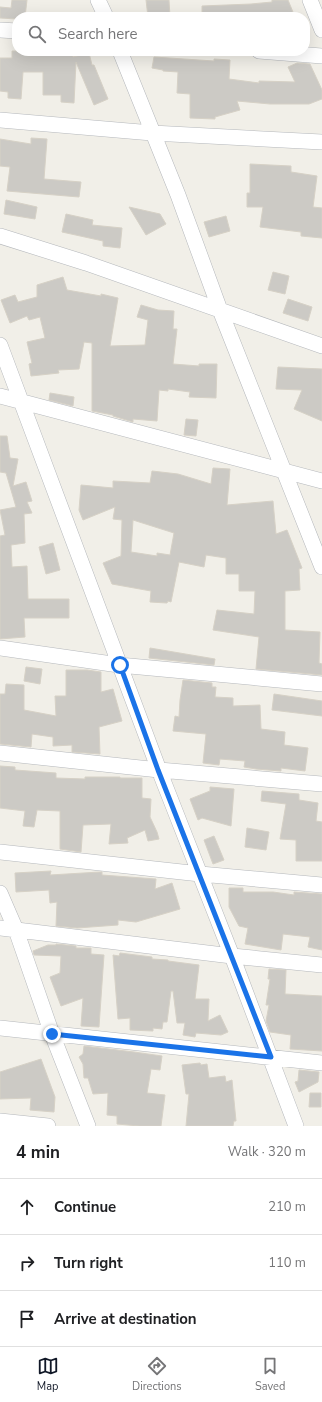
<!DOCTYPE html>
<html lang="en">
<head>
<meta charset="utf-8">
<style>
	:root { --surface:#fff; --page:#f2f2f2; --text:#202124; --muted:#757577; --line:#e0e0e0; --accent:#111827 }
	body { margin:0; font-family:"Nunito Sans",sans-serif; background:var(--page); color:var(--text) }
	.stop { position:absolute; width:12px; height:12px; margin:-9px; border:3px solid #1a73e8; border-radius:50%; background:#fff }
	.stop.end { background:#1a73e8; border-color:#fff; box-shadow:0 1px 4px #0008 }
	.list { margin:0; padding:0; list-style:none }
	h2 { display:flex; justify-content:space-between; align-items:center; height:52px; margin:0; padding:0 16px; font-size:17px }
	h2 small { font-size:13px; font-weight:400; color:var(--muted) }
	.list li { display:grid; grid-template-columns:26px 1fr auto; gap:12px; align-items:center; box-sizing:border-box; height:56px; padding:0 16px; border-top:1px solid var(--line) }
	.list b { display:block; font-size:15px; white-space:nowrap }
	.list em { font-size:13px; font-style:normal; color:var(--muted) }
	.icon { flex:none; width:22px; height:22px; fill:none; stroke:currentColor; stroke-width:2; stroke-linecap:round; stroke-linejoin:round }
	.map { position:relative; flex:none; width:322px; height:1126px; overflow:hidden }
	.search { position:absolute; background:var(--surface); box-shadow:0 4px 16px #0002; left:12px; right:12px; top:12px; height:44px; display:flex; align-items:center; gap:10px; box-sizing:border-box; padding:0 14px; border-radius:16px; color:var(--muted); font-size:15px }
	.sheet { height:220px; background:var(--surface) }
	nav { display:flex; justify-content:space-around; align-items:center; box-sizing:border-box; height:56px; border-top:1px solid var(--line); background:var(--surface); font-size:11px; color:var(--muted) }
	nav a { display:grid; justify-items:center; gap:2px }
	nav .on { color:var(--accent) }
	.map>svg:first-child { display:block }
</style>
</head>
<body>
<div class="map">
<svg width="322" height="1126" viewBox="0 0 322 1126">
	<rect width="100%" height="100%" fill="#f1efe8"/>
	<!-- building -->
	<path fill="#cccac5" stroke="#d6d1c6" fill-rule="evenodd" d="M12,0H27L25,17H17V19L0,18V7L11,8Z
		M146,0H169L170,17H148Z
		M272,0H288L295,17H202V6L251,4L272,2Z
		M12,51H40V54H62V51H73V57L89,53L92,65H94L108,99L94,105L76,62L74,103L61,102V95H43V72H23L21,99L8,98V92L0,91V58H12Z
		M154,57L214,61V59L230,60L229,79L259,83V81L295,82L288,67L297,63L310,64L322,90V99L309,104H270L237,101L240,110L215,117V119L190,118V94L177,93L178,72L163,71V70L152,68Z
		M31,138L47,139L44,179L81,182L79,197L7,191L10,167L0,166V139L31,144Z
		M250,164L291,166V172L317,176L313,207L322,208V238L301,236V232L260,227L263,207H247V193H250Z
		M6,200L37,207L35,219L4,214Z
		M129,207L160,214L166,224L146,235Z
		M66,214L93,220L92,225L122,228L120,248L103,246V241L62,232Z
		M226,216L230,231L209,237L204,222Z
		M273,272L289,276L285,294L268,290Z
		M63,277L67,290L101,296V294L118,298L110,346L145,345L148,320L137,317L141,305L158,310L174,311L173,329H177L173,364L199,366V364H217L216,398L189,397L190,392L168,389V391L159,390L157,421L133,419V422L113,416V415L92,411V343L84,342L79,369L58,370L59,373L31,376L29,364L32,363L27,342L45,338L40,317L29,320L27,316L10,323L1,300L15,295L18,302L37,297V285Z
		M288,299L312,307L308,321L283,313Z
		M278,367L322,369V421L294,409L302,390L276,389Z
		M50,393L74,397L73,406L49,400Z
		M186,419L198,420L196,436L184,435Z
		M0,436H7L10,458L18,459L13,486L26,482L32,501L27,502L32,513L24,514L25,543L11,545L12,567L27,566L28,599H69V618H24L25,637L0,639V536L5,535L0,510L16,507L6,473L0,472Z
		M213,468L230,469L227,505L273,501L276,534L287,530L302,568L299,569L300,590L285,591V630L320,632L319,663L322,664V675L256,669L259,637L213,630L217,610L254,614L255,591H239V574H226V558L206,555L204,567L179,562L171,602L168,601L167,603L150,602L151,591L112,584L103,563L121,556L122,520L113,519L115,507L83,520L79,510L81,485L113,488V481L150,483L152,471L178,474L211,484ZM133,520L174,533L170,555L157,553V556L131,552Z
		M53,543L60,570L46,574L39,547Z
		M150,648L215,659L214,665L149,658Z
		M26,667L42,669L40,684L24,681Z
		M66,670H87L101,672V692L113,689L122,721L99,727L100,754L72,752V745L53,746V737L32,734L31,747L0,744V694H5L6,684L24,685V710L56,716L55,696H66Z
		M183,680L212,683V687H216L215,697L233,698V706L260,705L261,729L285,732L284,745L308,748L305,771L281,768V771L256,769L244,767L245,761L220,759L219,765L203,763L206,734L173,731L175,716L179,717L180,700Z
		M274,694L322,701V716L272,710Z
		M0,766L15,767V770L56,773V778L85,779V777H120V778H142V798L151,799L150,817L157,832L159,839L148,841L145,830L127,838L128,843L109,844L111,824L83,825L81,852L60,849V811L37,810L34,827L23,826L25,811L0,808Z
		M210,787L234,789L231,826L202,818L198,820L190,799L210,791Z
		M262,791L299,794V800L318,803L316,821L322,822V861H296V840L280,839L286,804L261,801Z
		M247,828L269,832L266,850L245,847Z
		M214,836L224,860L213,864L204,840Z
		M51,871L50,875L100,872H102V875L156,879L155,889L172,883L180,909L136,922L118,920V925L77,928L56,926L57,902L50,903L49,890L16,892L15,873Z
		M229,888H243V892H273L294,895V892L322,894V950L308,947L310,937L283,934L281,950L245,944L248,928L239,926L229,907Z
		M56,944L76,946V948H91V954L104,955L99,1027L81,1026L83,998L61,1006L50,977L60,973L61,956L34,955L33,951L48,945H56Z
		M120,953L152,957V959L168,960V961L199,965L195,999H209L208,1021L220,1015L228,1032L221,1035L196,1033L195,1037L183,1035L185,1023H177L173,991H171L167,1022H163L162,1029L153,1028V1031L130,1030V1018L118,1019L113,955L119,956Z
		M269,969L286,970L285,994L322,996V1051L290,1049L291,1035L270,1032L266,1021L269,1005H266L270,979H268Z
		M84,1046L134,1052L162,1056L160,1070L151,1069L147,1093L165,1095L161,1126H139L117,1124V1116L107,1115L108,1093L93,1094L88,1078H84L83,1064L79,1057L83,1054Z
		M41,1059L55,1097L54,1112L30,1110L31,1098L0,1099V1072Z
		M200,1063L201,1065L207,1064L209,1078L225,1076L226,1082L232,1080L236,1121H234L233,1126H186L189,1094H186L182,1065Z
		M299,1070L319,1072L318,1082L299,1092L295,1082L298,1081Z
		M310,1093H321V1107H309Z"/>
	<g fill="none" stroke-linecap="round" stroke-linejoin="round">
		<defs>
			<path id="minor" d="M98,0L106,17
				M310,0L322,30
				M0,30L17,31
				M120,51L178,195L220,310L322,567
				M259,51L322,56
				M0,120L152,133L322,142
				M0,236L86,263L322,346
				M0,345L159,770L232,956L296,1126
				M0,396L322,481
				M0,648L119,665L322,684
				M0,753L159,770L322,784
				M0,852L200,874L322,885
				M0,893L16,930L52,1034L88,1126
				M0,928L232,956L322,965
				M0,1028L322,1063
				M0,1121L48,1126"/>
		</defs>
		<!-- minor casing -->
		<use href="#minor" stroke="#b5b8bc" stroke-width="16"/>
		<!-- minor -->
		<use href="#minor" stroke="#fff" stroke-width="15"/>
	</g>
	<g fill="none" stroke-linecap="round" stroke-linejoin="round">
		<!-- route -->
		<path stroke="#1a73e8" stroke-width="5" d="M52,1034L271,1057L158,770L120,665"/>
	</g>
</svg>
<div class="stop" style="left:120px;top:665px"></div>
<div class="stop end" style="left:52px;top:1034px"></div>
<div class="search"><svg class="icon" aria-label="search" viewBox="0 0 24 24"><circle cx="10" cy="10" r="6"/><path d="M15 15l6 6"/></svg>Search here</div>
</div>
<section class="sheet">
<h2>4 min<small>Walk · 320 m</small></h2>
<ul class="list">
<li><svg class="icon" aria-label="ahead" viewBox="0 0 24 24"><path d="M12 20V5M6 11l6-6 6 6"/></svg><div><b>Continue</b></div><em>210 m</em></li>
<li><svg class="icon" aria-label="right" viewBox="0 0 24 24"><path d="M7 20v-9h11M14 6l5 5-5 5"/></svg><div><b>Turn right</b></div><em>110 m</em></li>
<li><svg class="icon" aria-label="arrive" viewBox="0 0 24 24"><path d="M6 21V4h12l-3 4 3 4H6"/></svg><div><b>Arrive at destination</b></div></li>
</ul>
</section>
<nav>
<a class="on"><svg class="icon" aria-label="map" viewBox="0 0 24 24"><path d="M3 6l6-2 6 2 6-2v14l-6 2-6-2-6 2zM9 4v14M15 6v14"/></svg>Map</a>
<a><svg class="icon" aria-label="directions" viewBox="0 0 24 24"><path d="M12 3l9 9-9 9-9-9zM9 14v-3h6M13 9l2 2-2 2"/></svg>Directions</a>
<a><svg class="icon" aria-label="saved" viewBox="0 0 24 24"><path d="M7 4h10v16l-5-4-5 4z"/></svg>Saved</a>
</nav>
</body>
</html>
